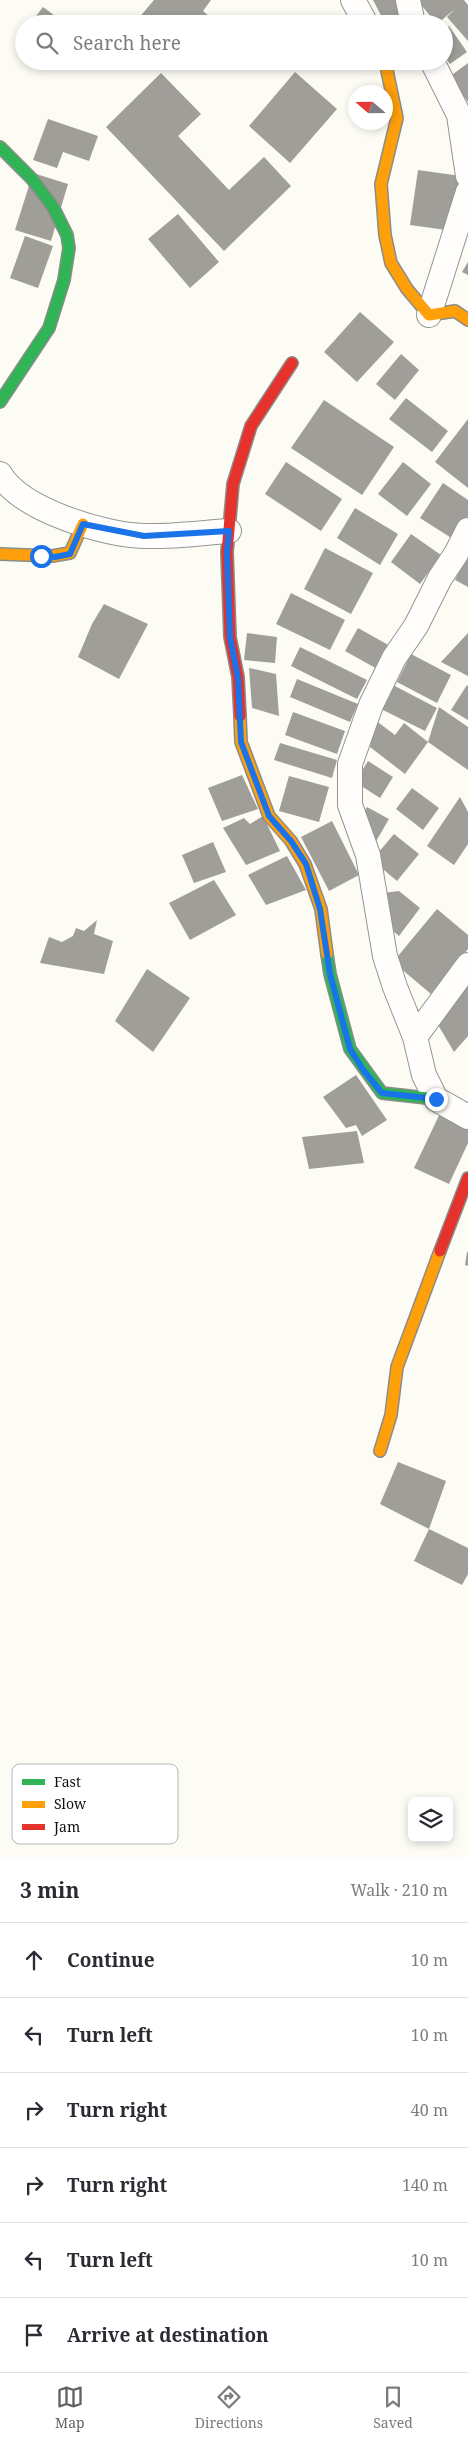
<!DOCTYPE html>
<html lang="en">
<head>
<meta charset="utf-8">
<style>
	:root { --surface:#fff; --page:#f2f2f3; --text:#2b2b33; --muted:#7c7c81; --line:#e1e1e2; --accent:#62625f }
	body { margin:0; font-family:"Noto Serif",serif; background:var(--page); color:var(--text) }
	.controls { position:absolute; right:15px; bottom:15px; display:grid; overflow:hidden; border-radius:8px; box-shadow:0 2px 8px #0003 }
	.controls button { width:45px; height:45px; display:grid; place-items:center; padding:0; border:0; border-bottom:1px solid var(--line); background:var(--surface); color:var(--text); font:25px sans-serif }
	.compass { position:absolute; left:348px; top:85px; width:45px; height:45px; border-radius:50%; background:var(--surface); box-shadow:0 2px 8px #0003; rotate:290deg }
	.stop { position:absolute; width:15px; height:15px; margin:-11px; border:4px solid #1a73e8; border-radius:50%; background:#fff }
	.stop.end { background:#1a73e8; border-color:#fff; box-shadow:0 1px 5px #0008 }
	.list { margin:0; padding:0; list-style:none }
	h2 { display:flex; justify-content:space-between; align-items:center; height:65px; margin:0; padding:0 20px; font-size:21px }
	h2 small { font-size:16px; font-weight:400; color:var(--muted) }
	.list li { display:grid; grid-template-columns:32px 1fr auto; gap:15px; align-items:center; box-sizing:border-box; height:75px; padding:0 20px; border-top:1px solid var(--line) }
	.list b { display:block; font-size:19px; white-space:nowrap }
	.list em { font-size:16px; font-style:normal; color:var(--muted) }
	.icon { flex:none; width:28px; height:28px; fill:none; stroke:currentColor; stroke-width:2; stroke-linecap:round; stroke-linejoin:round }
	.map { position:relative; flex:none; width:468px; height:1857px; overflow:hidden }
	.search { position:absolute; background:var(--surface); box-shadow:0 2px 8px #0003; left:15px; right:15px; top:15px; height:55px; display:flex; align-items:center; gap:12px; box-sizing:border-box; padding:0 18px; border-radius:28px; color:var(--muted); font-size:19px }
	.sheet { height:515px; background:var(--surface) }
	nav { display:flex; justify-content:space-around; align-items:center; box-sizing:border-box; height:70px; border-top:1px solid var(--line); background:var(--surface); font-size:14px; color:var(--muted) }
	nav a { display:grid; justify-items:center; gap:2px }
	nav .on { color:var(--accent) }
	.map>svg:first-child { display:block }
</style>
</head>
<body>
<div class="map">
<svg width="468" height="1857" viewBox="0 0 468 1857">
	<rect width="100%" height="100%" fill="#fcfbf4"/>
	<!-- building -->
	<path fill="#9f9e99" d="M154,0H211L203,11L218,24H143L138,19Z
		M373,0H402L408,11L385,23Z
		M417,0H464L468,5V41L447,17L455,9L437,24Z
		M43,7L66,24H30Z
		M449,26L467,52L450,64L444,56V30Z
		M187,61H197L193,66Z
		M468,63V102L449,77Z
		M295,72L337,109L290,163L249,126Z
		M161,73L201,114L178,136L229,190L264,157L291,186L224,251L106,127Z
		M48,119L98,136L89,161L63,152L57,168L33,160Z
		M418,170L461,176L453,231L410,225Z
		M33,173L68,184L51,241L15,230Z
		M178,214L219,262L190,288L148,239Z
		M25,236L53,246L38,288L10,278Z
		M468,262V275L462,272Z
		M360,312L394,342L357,382L324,352Z
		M401,354L419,370L395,400L376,384Z
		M406,398L448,431L432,452L389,419Z
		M324,400L394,447L362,495L291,448Z
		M468,419V488L435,462Z
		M286,462L342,499L321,531L265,494Z
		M403,462L431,484L407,516L378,494Z
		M443,483L468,500V516L453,539L420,518Z
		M355,508L398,534L380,565L337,538Z
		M411,534L441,555L420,584L391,562Z
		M325,548L373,573L351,614L304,589Z
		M468,553V587L455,580Z
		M291,593L345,620L330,650L276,624Z
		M104,604L148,624L119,679L78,657L92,624Z
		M358,628L392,647L379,670L345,651Z
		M247,633L277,637L275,663L244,660Z
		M468,633V676L441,662Z
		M300,647L367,680L357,699L291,666Z
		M411,654L451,675L437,703L397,682Z
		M249,668L276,674L279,716L252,708Z
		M297,679L358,704L350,722L290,697Z
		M391,684L437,708L425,731L379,708Z
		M467,685L468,686V720L451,710Z
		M439,707L468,727V770L428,742L405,774L370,747L375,720L395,735L404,723L428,742Z
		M293,712L345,731L337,754L285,735Z
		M280,743L337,760L332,778L274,760Z
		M368,761L393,777L380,798L355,782Z
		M242,775L258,809L222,821L208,788Z
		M289,776L329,787L319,822L279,811Z
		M412,788L439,808L423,830L396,809Z
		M460,797L468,812V844L454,865L427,846Z
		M367,807L389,819L375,843L353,830Z
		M263,816L280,851L246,865L223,828L244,818L250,824Z
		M332,821L359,875L329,891L301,837Z
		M394,834L419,854L397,881L372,860Z
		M213,842L226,872L194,883L182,855Z
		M287,856L306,890L266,905L248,875Z
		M214,880L236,915L190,940L169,903Z
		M399,891L420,908L399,936L387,926L383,893Z
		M437,909L468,935V949L431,994L393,962Z
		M97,920L94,934L113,941L104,974L40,963L49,937L62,942L73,936L76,928L84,931Z
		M147,969L190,998L153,1052L115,1021Z
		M468,982V1036L454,1052L434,1018Z
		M356,1075L387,1120L362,1136L356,1125L346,1128L323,1097Z
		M442,1109L468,1122V1143L449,1184L414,1168Z
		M357,1131L364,1163L309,1169L302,1137Z
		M467,1252H468V1266L465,1265Z
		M398,1462L446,1481L429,1529L380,1504Z
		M429,1529L468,1548V1574L462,1585L414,1561Z"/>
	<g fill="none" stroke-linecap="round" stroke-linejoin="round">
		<defs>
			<path id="street" d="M353,0L366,24
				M408,0L413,24
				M432,61L459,115L468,176
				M429,315L468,192
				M0,474C21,510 104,535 144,536C172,537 201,533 229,531
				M468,530L456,554L440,578L416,626L394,658L371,705L350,764V805L368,855L385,956L395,987L415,1037L424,1075L436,1099L468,1117
				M415,1037L468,965"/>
			<path id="fast" d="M0,147L32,179L53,207L67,235L69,248L64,280L49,328L0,402
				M327,954L330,974L350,1049L382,1093L436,1099"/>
			<path id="slow" d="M385,61L397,118L381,184L385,235L391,263L407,289L429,315L455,311L468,320
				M0,554L52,556L70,553L83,524
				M240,716L241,742L269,816L291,841L305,864L321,909L327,954
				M380,1451L391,1415L397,1367L440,1251"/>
			<path id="jam" d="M240,716L238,677L230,637L227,552L233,484L251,426L292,363
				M440,1251L468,1178"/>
		</defs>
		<!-- street casing -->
		<use href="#street" stroke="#969592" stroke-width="26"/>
		<!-- fast casing -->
		<use href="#fast" stroke="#8c8c89" stroke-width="14"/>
		<!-- slow casing -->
		<use href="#slow" stroke="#8c8c89" stroke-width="14"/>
		<!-- jam casing -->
		<use href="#jam" stroke="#8c8c89" stroke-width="14"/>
		<!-- street -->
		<use href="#street" stroke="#fffefd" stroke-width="24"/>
		<!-- fast -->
		<use href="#fast" stroke="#30b455" stroke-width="11"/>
		<!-- slow -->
		<use href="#slow" stroke="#ff9f0a" stroke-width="11"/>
		<!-- jam -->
		<use href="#jam" stroke="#e5322d" stroke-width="11"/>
	</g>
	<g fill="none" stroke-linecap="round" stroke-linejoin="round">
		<!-- route -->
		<path stroke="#1a73e8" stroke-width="6" d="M41,556L55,557L70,554L83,524L144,536L229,531L227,552L230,637L238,678L241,742L269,816L291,841L306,864L320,909L330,974L350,1049L364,1071L382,1093L436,1099"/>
	</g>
	<!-- legend -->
	<rect x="12" y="1764" width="166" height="80" rx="8" fill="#fff" stroke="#b7b7b7" stroke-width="1"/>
	<rect x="22" y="1779" width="23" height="6" fill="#30b455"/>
	<rect x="22" y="1801" width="23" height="7" fill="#ff9f0a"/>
	<rect x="22" y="1824" width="23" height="6" fill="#e5322d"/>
	<g font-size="14" fill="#0f0f0f">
		<text x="54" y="1787">Fast</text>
		<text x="54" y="1809">Slow</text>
		<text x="54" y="1832">Jam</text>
	</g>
</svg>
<div class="controls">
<button><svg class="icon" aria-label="layers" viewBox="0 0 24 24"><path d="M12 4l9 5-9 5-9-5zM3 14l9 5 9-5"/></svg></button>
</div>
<svg class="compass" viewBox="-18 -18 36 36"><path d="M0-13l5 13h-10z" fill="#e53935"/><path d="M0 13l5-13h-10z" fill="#7c7c81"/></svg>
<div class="stop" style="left:41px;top:556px"></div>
<div class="stop end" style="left:436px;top:1099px"></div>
<div class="search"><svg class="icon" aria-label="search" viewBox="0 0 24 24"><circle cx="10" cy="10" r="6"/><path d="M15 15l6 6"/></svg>Search here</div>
</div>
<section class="sheet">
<h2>3 min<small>Walk · 210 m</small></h2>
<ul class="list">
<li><svg class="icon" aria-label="ahead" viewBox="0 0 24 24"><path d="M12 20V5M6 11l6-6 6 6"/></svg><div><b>Continue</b></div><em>10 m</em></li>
<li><svg class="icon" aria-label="left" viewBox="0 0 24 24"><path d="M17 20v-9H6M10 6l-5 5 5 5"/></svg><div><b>Turn left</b></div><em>10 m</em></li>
<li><svg class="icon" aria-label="right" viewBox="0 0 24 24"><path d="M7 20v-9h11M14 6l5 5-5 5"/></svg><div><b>Turn right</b></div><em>40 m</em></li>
<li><svg class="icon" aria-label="right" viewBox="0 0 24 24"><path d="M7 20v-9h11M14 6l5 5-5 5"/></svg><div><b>Turn right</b></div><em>140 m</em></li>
<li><svg class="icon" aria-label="left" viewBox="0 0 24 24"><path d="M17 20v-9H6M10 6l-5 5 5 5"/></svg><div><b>Turn left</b></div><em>10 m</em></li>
<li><svg class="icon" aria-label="arrive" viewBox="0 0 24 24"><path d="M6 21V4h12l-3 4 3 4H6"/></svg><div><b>Arrive at destination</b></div></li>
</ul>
</section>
<nav>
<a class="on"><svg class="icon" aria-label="map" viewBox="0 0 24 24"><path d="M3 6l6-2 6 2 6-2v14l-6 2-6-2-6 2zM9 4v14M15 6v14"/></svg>Map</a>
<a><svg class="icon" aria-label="directions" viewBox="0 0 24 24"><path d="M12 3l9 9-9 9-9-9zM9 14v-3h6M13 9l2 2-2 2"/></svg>Directions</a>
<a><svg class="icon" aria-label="saved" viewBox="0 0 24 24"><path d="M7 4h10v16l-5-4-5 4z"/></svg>Saved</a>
</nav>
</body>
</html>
